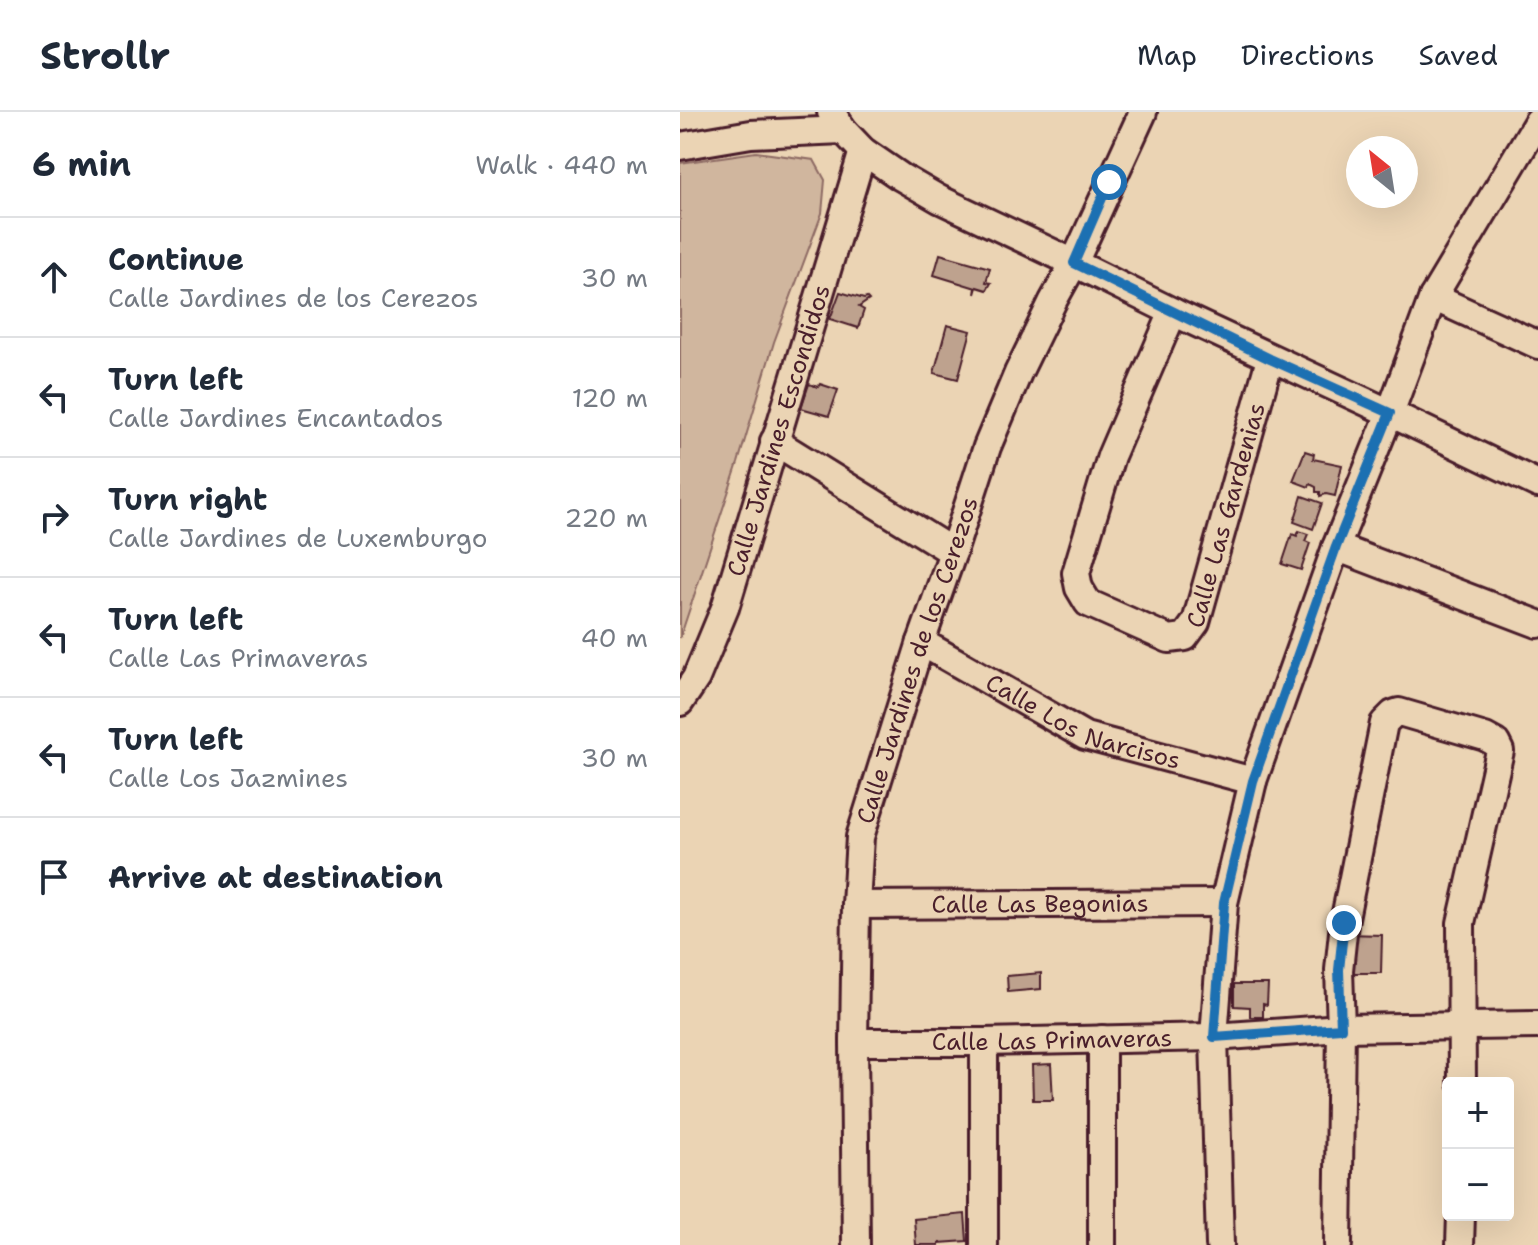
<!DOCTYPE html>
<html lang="en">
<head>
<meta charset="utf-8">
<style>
	:root { --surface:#fff; --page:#f2f2f3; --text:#1f2937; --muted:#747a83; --line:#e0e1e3 }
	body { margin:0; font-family:"Shantell Sans",sans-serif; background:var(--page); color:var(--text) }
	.controls { position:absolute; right:24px; bottom:24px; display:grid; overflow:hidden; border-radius:8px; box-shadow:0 8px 32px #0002 }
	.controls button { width:72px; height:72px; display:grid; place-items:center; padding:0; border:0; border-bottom:2px solid var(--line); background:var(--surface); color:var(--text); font:40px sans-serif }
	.compass { position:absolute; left:666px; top:24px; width:72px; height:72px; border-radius:50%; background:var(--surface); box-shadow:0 8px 32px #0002; rotate:330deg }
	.stop { position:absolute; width:24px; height:24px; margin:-18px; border:6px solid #1f6fb2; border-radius:50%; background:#fff }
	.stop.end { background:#1f6fb2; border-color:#fff; box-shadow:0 2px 8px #0008 }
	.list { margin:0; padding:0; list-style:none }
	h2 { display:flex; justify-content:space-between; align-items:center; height:104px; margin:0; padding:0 32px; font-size:34px }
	h2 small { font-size:26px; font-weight:400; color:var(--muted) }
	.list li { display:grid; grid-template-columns:52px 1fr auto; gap:24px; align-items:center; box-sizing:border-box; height:120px; padding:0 32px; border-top:2px solid var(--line) }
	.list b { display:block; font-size:30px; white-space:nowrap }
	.list p { margin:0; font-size:26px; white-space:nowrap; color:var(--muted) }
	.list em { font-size:26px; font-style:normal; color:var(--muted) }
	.icon { flex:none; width:44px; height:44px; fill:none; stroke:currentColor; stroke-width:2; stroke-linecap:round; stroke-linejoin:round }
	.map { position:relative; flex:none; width:858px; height:1133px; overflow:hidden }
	header { display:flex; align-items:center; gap:48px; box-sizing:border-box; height:112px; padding:0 40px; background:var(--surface); border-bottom:2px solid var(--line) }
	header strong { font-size:38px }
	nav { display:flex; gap:44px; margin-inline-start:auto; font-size:28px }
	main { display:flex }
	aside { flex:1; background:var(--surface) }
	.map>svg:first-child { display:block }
</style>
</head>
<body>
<header>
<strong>Strollr</strong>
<nav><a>Map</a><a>Directions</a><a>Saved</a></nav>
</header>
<main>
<aside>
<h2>6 min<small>Walk · 440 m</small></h2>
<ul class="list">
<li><svg class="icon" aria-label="ahead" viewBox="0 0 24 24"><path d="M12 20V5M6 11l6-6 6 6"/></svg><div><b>Continue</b><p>Calle Jardines de los Cerezos</p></div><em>30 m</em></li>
<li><svg class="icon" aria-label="left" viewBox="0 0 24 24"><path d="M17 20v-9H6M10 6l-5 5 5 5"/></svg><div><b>Turn left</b><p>Calle Jardines Encantados</p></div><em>120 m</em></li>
<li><svg class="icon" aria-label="right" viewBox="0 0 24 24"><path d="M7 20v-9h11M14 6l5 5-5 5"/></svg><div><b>Turn right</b><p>Calle Jardines de Luxemburgo</p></div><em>220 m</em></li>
<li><svg class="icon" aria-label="left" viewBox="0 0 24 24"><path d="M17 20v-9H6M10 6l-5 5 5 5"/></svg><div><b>Turn left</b><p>Calle Las Primaveras</p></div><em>40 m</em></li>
<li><svg class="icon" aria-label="left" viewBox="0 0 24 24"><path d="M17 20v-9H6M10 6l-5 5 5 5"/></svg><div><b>Turn left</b><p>Calle Los Jazmines</p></div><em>30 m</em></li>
<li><svg class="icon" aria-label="arrive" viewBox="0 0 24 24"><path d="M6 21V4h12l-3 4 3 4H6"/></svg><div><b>Arrive at destination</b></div></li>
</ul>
</aside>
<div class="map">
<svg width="858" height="1133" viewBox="0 0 858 1133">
	<rect width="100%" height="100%" fill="#ebd4b4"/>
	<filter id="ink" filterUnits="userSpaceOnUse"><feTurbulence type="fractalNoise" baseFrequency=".0125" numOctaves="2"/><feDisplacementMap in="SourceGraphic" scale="16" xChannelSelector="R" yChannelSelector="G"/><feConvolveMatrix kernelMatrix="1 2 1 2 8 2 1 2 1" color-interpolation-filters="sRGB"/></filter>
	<g filter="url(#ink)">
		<!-- green -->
		<path fill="#d0b69e" stroke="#8d6a64" stroke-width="2" d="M76,40L134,48L145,68L142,101L94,230L58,351L0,526V51Z"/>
		<!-- building -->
		<path fill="#bea28e" stroke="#4a1f2b" stroke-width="2" d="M260,142L310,156L306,170L311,171L307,178L297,175L295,182L296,176L254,163Z
			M160,180L184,187L187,186L189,188L179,195L184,198L178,216L150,207Z
			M267,213L291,219L278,267L254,261Z
			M129,272L138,275L140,272L158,278L149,304L121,296Z
			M625,339L634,342L633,347L662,353L655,384L646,382L640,384V380H636V375L630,372L629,375L613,369Z
			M622,384L642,391L633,417L614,410Z
			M619,419L628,422L625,429L630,431L621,458L602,452L612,422L617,424Z
			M666,822L702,823L701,861H665Z
			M361,861V877L328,880L327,864Z
			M554,872H588L587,893L583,892V905H570V895L554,894Z
			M371,952L373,988H353L352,953Z
			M285,1102L287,1129L259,1131V1133H236L234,1107Z"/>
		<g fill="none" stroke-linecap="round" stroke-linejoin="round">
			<defs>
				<g id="minor">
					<path d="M151,0L163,18L183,39L221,65L259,87L394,151L493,200L710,301L858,372"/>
					<path d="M0,34L71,22L163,18"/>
					<path d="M753,185L858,233"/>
					<path id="s1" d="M493,200L431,344L396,461L399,476L408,491L489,527L505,525L516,510L590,247"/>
					<path d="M94,329L273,440"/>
					<path d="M656,435L858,512"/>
					<path id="s2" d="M241,530L405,624L573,669"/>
					<path id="s3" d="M0,590L16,566L45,496L183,39"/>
					<path id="s4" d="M176,793L544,791"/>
					<path d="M422,927V1133"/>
					<path id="s5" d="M174,930H304L534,925L661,916L858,913"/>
					<path id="s6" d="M176,1133L174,930L176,793L180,725L241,530L273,440L307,335L338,261L373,189L394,151L463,0"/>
					<path d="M304,1133V930"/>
					<path d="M540,1133L534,925L544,791L573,669L656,435L710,301L753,185L858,9"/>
					<path d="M658,1133L661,916L659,858L664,811L704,611L713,602L719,600L805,625L816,631L820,639L781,811L782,971"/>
					<path d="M780,1133L781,1103"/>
				</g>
			</defs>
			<!-- minor casing -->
			<use href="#minor" stroke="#4a1f2b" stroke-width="32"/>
			<!-- minor -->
			<use href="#minor" stroke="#ebd4b4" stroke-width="26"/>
		</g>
	</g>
	<g fill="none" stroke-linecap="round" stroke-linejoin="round" filter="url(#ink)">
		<!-- route -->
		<path stroke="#1f6fb2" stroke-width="10" d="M429,70L394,151L590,247L710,301L656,435L573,669L544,791L534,925L661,916L659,858L664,811"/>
	</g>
	<g text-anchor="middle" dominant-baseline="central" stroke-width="6" stroke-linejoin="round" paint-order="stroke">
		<!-- street labels -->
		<g font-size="24" fill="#4a1f2b" stroke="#ebd4b4">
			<text stroke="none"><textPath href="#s3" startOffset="290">Calle Jardines Escondidos</textPath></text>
			<text stroke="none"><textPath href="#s1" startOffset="546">Calle Las Gardenias</textPath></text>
			<text stroke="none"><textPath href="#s6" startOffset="594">Calle Jardines de los Cerezos</textPath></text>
			<text stroke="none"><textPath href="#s2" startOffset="182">Calle Los Narcisos</textPath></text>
			<text stroke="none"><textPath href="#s4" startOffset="184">Calle Las Begonias</textPath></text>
			<text stroke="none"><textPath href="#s5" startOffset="198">Calle Las Primaveras</textPath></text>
		</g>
	</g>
</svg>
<div class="controls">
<button>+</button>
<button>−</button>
</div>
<svg class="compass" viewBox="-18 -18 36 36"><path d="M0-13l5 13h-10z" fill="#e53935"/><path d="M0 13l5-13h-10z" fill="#747a83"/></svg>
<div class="stop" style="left:429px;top:70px"></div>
<div class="stop end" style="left:664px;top:811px"></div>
</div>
</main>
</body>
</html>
